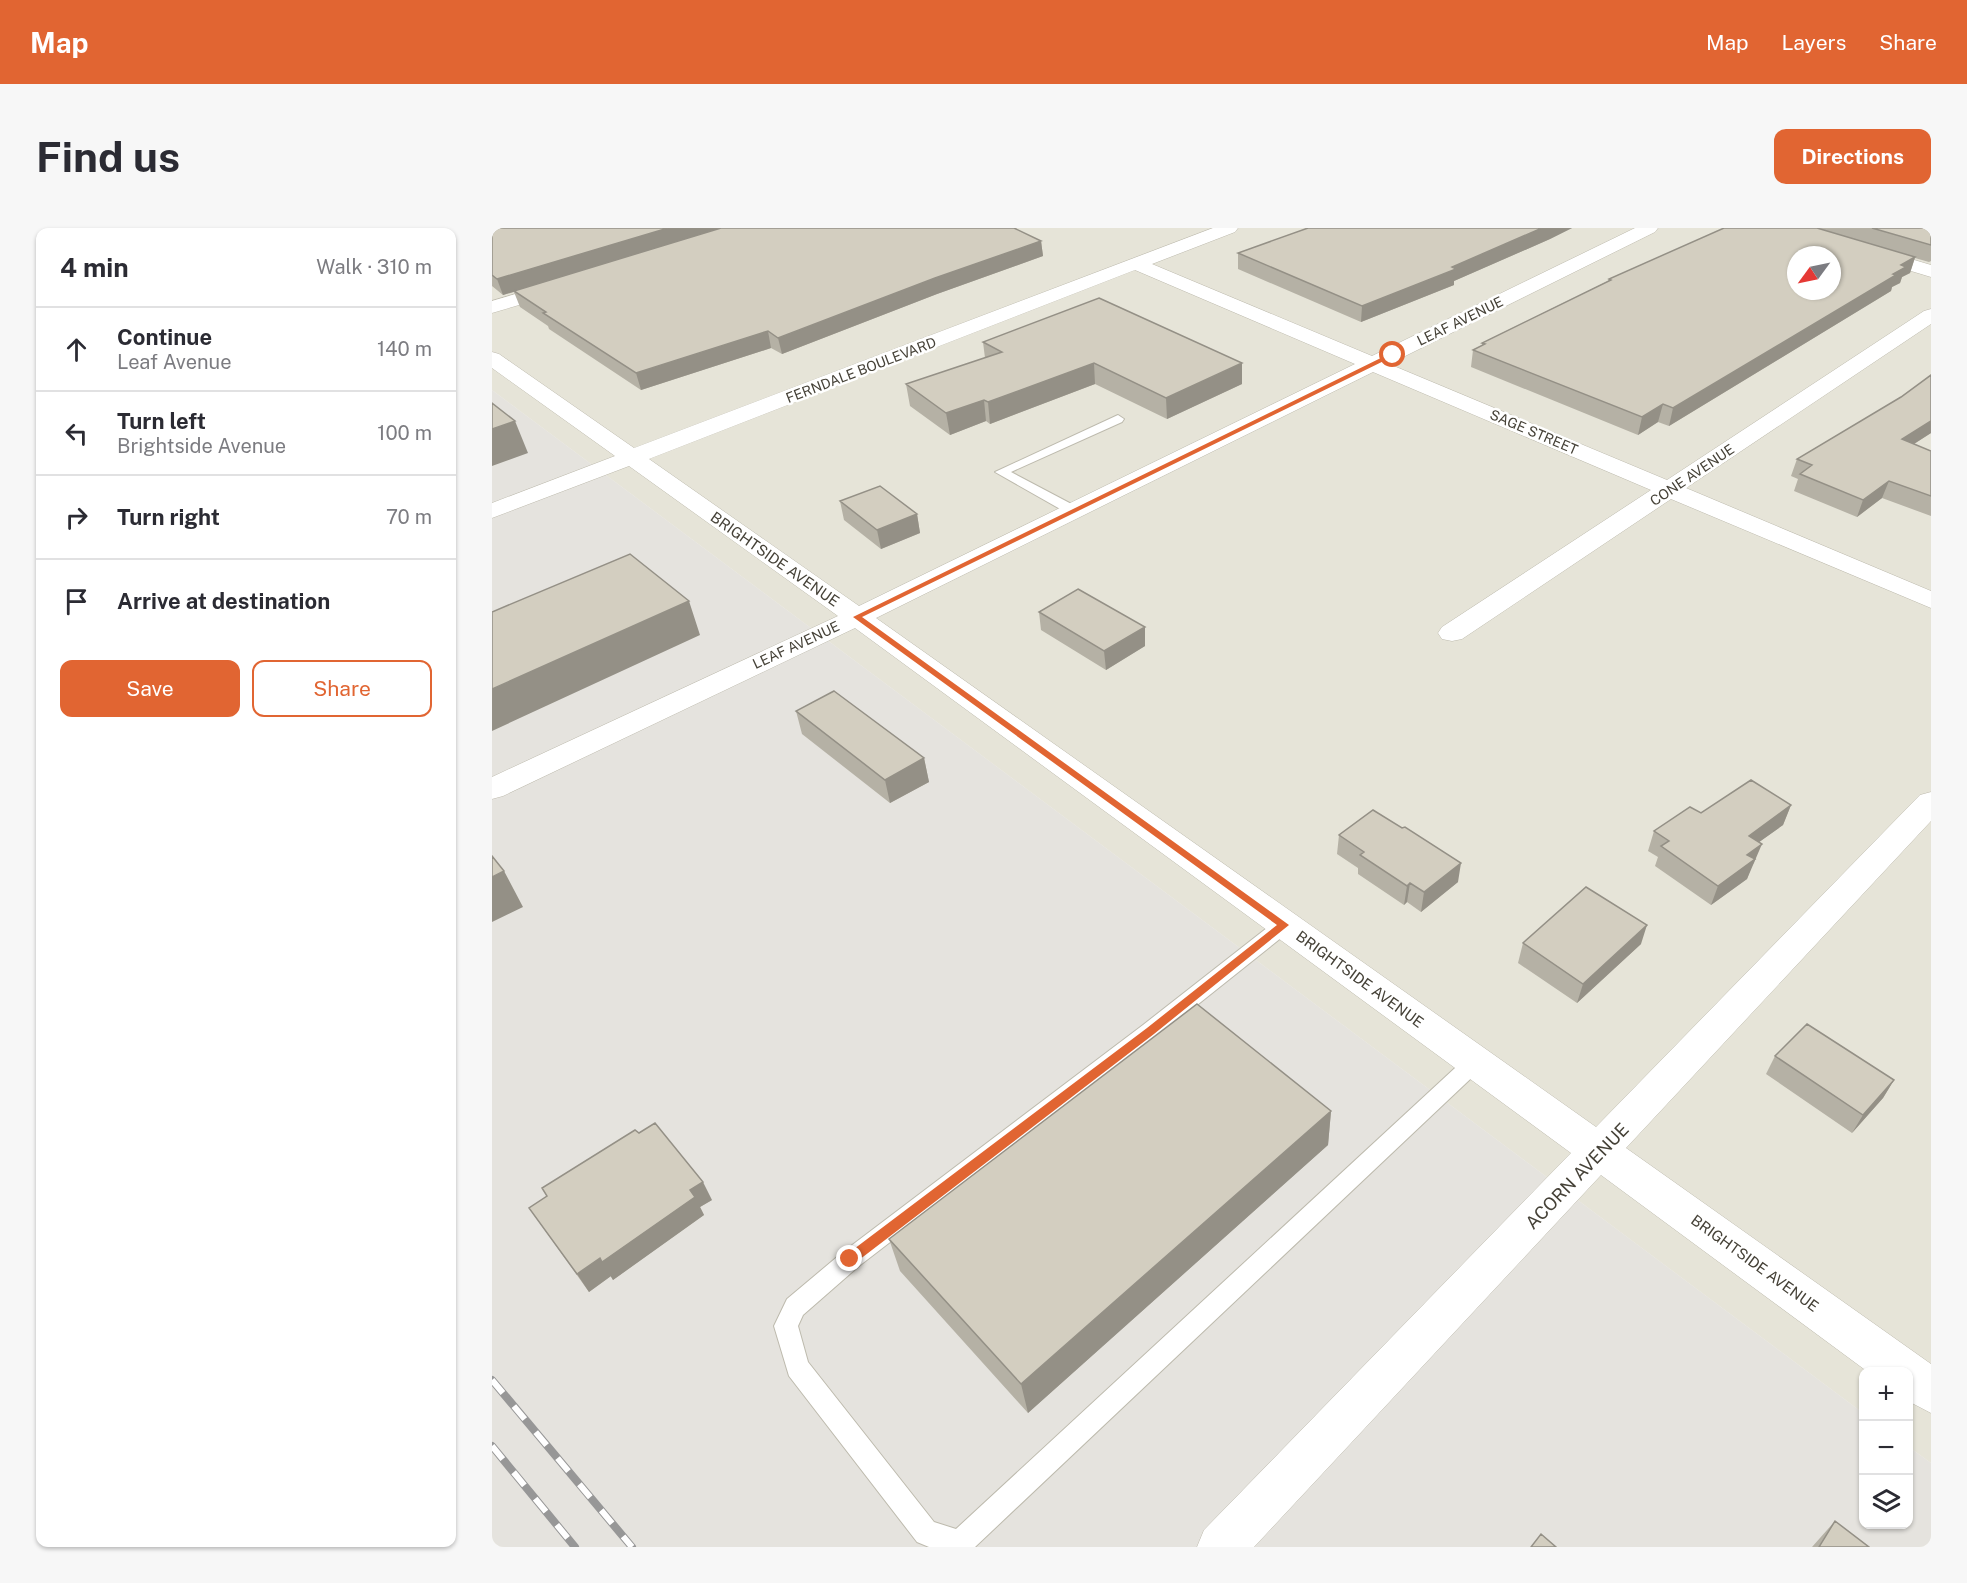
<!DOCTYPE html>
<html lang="en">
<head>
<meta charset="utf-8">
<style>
	:root { --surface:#fff; --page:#f7f7f7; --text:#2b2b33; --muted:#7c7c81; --line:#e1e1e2; --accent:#e16532 }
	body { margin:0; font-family:"Public Sans",sans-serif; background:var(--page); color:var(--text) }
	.controls { position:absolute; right:18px; bottom:18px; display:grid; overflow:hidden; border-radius:12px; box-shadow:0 2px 4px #0004 }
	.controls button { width:54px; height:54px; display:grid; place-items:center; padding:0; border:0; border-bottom:2px solid var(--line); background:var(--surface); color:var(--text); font:30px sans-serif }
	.compass { position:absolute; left:1295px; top:18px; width:54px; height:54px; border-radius:50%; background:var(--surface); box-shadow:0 2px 4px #0004; rotate:237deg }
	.stop { position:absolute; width:18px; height:18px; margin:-14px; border:4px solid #e16532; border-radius:50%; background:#fff }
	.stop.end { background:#e16532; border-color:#fff; box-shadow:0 2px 6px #0008 }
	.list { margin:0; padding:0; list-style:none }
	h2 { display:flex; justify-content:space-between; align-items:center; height:78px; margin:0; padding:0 24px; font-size:26px }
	h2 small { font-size:20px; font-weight:400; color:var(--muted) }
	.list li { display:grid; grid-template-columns:39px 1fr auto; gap:18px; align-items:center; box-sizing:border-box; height:84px; padding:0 24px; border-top:2px solid var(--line) }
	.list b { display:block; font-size:22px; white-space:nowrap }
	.list p { margin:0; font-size:20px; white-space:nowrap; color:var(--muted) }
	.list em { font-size:20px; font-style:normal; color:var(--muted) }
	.actions { display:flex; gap:12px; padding:18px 24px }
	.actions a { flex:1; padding:14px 0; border:2px solid var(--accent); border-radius:12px; text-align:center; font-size:21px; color:var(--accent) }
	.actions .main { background:var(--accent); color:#fff }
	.icon { flex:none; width:33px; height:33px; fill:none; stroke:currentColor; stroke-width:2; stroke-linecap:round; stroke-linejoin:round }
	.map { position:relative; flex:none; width:1439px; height:1319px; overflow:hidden; border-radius:12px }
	header { display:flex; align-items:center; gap:36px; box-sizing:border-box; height:84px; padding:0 30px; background:var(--accent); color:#fff }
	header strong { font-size:28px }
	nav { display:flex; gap:33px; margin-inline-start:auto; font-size:21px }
	.intro { display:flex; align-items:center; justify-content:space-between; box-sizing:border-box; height:144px; padding:0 36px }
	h1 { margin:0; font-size:42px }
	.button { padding:15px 27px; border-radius:12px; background:var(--accent); color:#fff; font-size:21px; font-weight:700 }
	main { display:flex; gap:36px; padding:0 36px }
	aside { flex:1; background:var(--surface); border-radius:12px; box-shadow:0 2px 4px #0004 }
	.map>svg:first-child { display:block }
</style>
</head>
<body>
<header>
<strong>Map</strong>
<nav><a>Map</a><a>Layers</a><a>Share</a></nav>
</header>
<div class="intro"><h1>Find us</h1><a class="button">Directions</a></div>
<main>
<aside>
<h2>4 min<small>Walk · 310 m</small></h2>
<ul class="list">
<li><svg class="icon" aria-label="ahead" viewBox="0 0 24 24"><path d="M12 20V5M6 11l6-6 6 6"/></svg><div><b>Continue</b><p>Leaf Avenue</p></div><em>140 m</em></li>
<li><svg class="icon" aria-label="left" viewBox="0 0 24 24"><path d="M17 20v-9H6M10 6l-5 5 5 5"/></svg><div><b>Turn left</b><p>Brightside Avenue</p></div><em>100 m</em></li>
<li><svg class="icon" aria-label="right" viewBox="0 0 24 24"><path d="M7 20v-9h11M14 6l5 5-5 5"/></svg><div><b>Turn right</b></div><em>70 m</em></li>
<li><svg class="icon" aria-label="arrive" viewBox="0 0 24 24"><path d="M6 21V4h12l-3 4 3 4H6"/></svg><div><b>Arrive at destination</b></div></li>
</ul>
<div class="actions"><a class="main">Save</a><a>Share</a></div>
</aside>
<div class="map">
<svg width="1439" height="1319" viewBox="0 0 1439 1319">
	<rect width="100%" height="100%" fill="#f3f1e9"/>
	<!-- residential -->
	<path fill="#e6e4d8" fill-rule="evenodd" d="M0,0H1439V1235L1417,1219L1416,1144H1372L1371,1185L0,162ZM1304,27H1340V63H1304Z"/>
	<!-- industrial -->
	<path fill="#e5e3de" d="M0,162L1371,1185L1372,1296H1416L1417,1219L1439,1235V1319H0Z"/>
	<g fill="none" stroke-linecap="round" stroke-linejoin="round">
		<defs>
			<path id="service" d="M626,187L632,191L630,194L519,244L587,280L589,283L587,286H577L503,244Z
				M792,690L799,692L801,697L799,702L665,809L367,1038L311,1087L306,1098L316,1134L442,1294L464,1301L976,828L983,826L990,828L993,834L990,840L483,1319H437L425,1314L297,1148L282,1098L295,1071L351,1024L651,797L785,692Z"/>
			<path id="minor" d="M721,0H746L743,4L660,36L880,128L1143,0H1166L1163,4L897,136L1175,252L1432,83L1439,81V96L1194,260L1439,363V380L1179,271L970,411L960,413L950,411L946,405L950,399L1159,262L881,144L384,390L1104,899L1428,567L1439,564V593L1134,920L1439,1136V1185L1416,1173V1144H1376L1109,947L762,1319H705L712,1302L1079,925L363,400L11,568L0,571V549L346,388L137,238L0,290V275L123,228L0,140V124L7,126L142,220ZM643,42L863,136L367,378L157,231Z
				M1287,0H1315L1439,37V49L1290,4Z
				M67,53L74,55L77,59L74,63L0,85V73Z"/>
		</defs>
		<!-- service casing -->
		<use href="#service" stroke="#bdbaad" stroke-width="2"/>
		<!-- minor casing -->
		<use href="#minor" stroke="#bdbaad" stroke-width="1"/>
		<!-- service -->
		<use href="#service" fill="#fff" fill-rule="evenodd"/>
		<!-- minor -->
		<use href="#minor" fill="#fff" fill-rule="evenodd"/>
		<defs>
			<path id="rail" d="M0,1152L140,1319
				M0,1218L83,1319"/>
		</defs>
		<!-- rail casing -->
		<use href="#rail" stroke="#979797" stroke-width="8"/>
		<!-- rail -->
		<use href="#rail" stroke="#fff" stroke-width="6" stroke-dasharray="17" stroke-linecap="butt"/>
	</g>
	<!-- wall -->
	<path fill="#b5b1a5" d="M0,0L549,13L551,28L445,66L290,126L279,120L149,162L57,101L56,98L28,79L22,64L11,67L0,58Z
		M816,0H1080L1058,11L962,53V57L869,94L746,41V25Z
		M1232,0H1439V33L1437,34L1423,30L1418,45L1410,49L1408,55L1400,59L1399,63L1177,198L1166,194L1146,207L979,139L981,122L990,118V115L1116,53L1117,51Z
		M491,114L750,156L675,191L603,156L498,196L494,193L458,207L418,178L414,156L493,130Z
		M1439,147V205L1422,216L1439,223V288L1390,270L1365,289L1302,263L1306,251L1299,248L1305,231L1409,169Z
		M348,273L425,286L428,305L389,321L352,292Z
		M547,384L653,418L614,442L549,402Z
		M304,483L432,530L437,554L398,575L310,506Z
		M1299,577L1291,597L1267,614L1262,635L1260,637L1255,651L1219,677L1163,638L1166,629L1156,623L1162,603L1209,585Z
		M847,607L966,654L929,684L915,674L912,677L866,646V640L845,626Z
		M1031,715L1149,716L1085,775L1026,735Z
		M1283,828L1402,852L1391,870L1360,905L1274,846Z
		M839,884L836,917L536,1185L408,1043L397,1011Z
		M55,968L220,972L208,979L212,987L121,1052L119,1048L97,1064L37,980Z
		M1343,1293L1377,1319H1320Z"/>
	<!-- shaded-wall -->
	<path fill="#949086" d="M176,0H229L11,67L5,51Z
		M1050,0H1080L1058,11L962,53V57L869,94L870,78Z
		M549,13L551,28L445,66L290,126L286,110L443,50Z
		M1423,29L1418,45L1410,49L1408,55L1400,59L1399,63L1177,198L1181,180L1401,46L1409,37Z
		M276,103L279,120L149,162L144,145Z
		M602,135L603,156L498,196L496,174Z
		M750,135V156L675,191L674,170Z
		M492,172L494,193L458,207L454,185Z
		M1171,176L1166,194L1146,207L1150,189Z
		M23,193L36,225L0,238V201Z
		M1439,193V205L1403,228L1410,211Z
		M1397,253L1390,270L1365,289L1371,272Z
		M425,286L428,305L389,321L385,302Z
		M197,373L208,407L0,503V461Z
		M653,399V418L614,442L612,423Z
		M432,530L437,554L398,575L393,552Z
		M1299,577L1291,597L1249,627L1257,608Z
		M1270,616L1255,651L1219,677L1226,658L1255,627Z
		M969,635L966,654L929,684L932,664Z
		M12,643L31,679L0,694V649Z
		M918,655L915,674L912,677L915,658Z
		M1155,697L1149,716L1085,775L1091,756Z
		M1402,852L1391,870L1360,905L1371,887Z
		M839,883L836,917L536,1185L529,1156Z
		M211,954L220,972L208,979L212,987L121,1052L110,1034L198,962Z
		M108,1030L119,1048L97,1064L85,1046Z"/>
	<!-- building -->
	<path fill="#d3cec0" stroke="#949086" stroke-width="1.5" fill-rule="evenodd" d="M0,0H176L5,51L0,47Z
		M229,0H522L549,13L443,50L286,110L276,103L144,145L51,85L54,84L22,63Z
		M816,0H1050L960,39L964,41L870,78L746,25Z
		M1232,0H1325L1423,29L1409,37L1414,39L1401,46L1404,47L1181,180L1171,176L1150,189L981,122L993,116L990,115L1119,52L1117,51ZM1304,27H1340V63H1304Z
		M1380,0H1439V17Z
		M607,70L750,135L674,170L602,135L496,174L492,172L454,185L414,156L510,124L491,114Z
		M1439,147V193L1410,211L1439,223V268L1397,253L1371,272L1308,246L1320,237L1305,231L1409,169Z
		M0,175L23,193L0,201Z
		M388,258L425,286L385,302L348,273Z
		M138,326L197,373L0,461V384Z
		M586,361L653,399L612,423L547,384Z
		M342,463L432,530L393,552L304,483Z
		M1259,552L1299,577L1257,608L1270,616L1255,627L1263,631L1226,658L1169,618L1177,613L1162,603L1198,579L1209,585Z
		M881,582L910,600L913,599L969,635L932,664L918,655L915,658L868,627L872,624L847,607Z
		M0,628L12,643L0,649Z
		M1094,659L1155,697L1091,756L1031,715Z
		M705,776L839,883L529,1156L397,1011Z
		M1315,796L1402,852L1371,887L1283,828Z
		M163,895L211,954L198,962L203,969L110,1034L108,1030L85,1046L37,980L55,968L50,960L143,902L147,905Z
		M1343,1293L1377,1319H1327Z
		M1049,1306L1064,1319H1039Z"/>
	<!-- route -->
	<path fill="#e16532" d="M899,125L904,127L370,389L797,697L662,806L363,1035H354V1027L655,800L785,697L361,389Z"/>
	<g text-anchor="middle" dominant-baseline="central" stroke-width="5" stroke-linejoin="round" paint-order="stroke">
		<!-- far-street labels -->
		<g font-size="14" fill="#464238" stroke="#fff">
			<text transform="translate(968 93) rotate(-26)">LEAF AVENUE</text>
			<text transform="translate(369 142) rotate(-21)">FERNDALE BOULEVARD</text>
			<text transform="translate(1042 204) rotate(23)">SAGE STREET</text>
			<text transform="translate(1200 247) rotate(-34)">CONE AVENUE</text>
			<text transform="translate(304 417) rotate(-25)">LEAF AVENUE</text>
		</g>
		<!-- street labels -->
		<g font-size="15" fill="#464238" stroke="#fff">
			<text transform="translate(283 331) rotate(35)">BRIGHTSIDE AVENUE</text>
			<text transform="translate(868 751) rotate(36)">BRIGHTSIDE AVENUE</text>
			<text transform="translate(1263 1035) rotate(36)">BRIGHTSIDE AVENUE</text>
		</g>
		<!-- near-street labels -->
		<g font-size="18" fill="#464238" stroke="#fff">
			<text transform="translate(1085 948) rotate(-46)">ACORN AVENUE</text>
		</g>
	</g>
</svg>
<div class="controls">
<button>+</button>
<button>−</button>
<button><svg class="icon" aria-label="layers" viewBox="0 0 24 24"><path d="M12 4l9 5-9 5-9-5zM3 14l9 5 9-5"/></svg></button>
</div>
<svg class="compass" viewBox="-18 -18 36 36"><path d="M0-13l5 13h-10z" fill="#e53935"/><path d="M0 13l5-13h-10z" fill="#7c7c81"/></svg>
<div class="stop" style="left:901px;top:127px"></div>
<div class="stop end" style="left:358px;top:1031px"></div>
</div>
</main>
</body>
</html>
